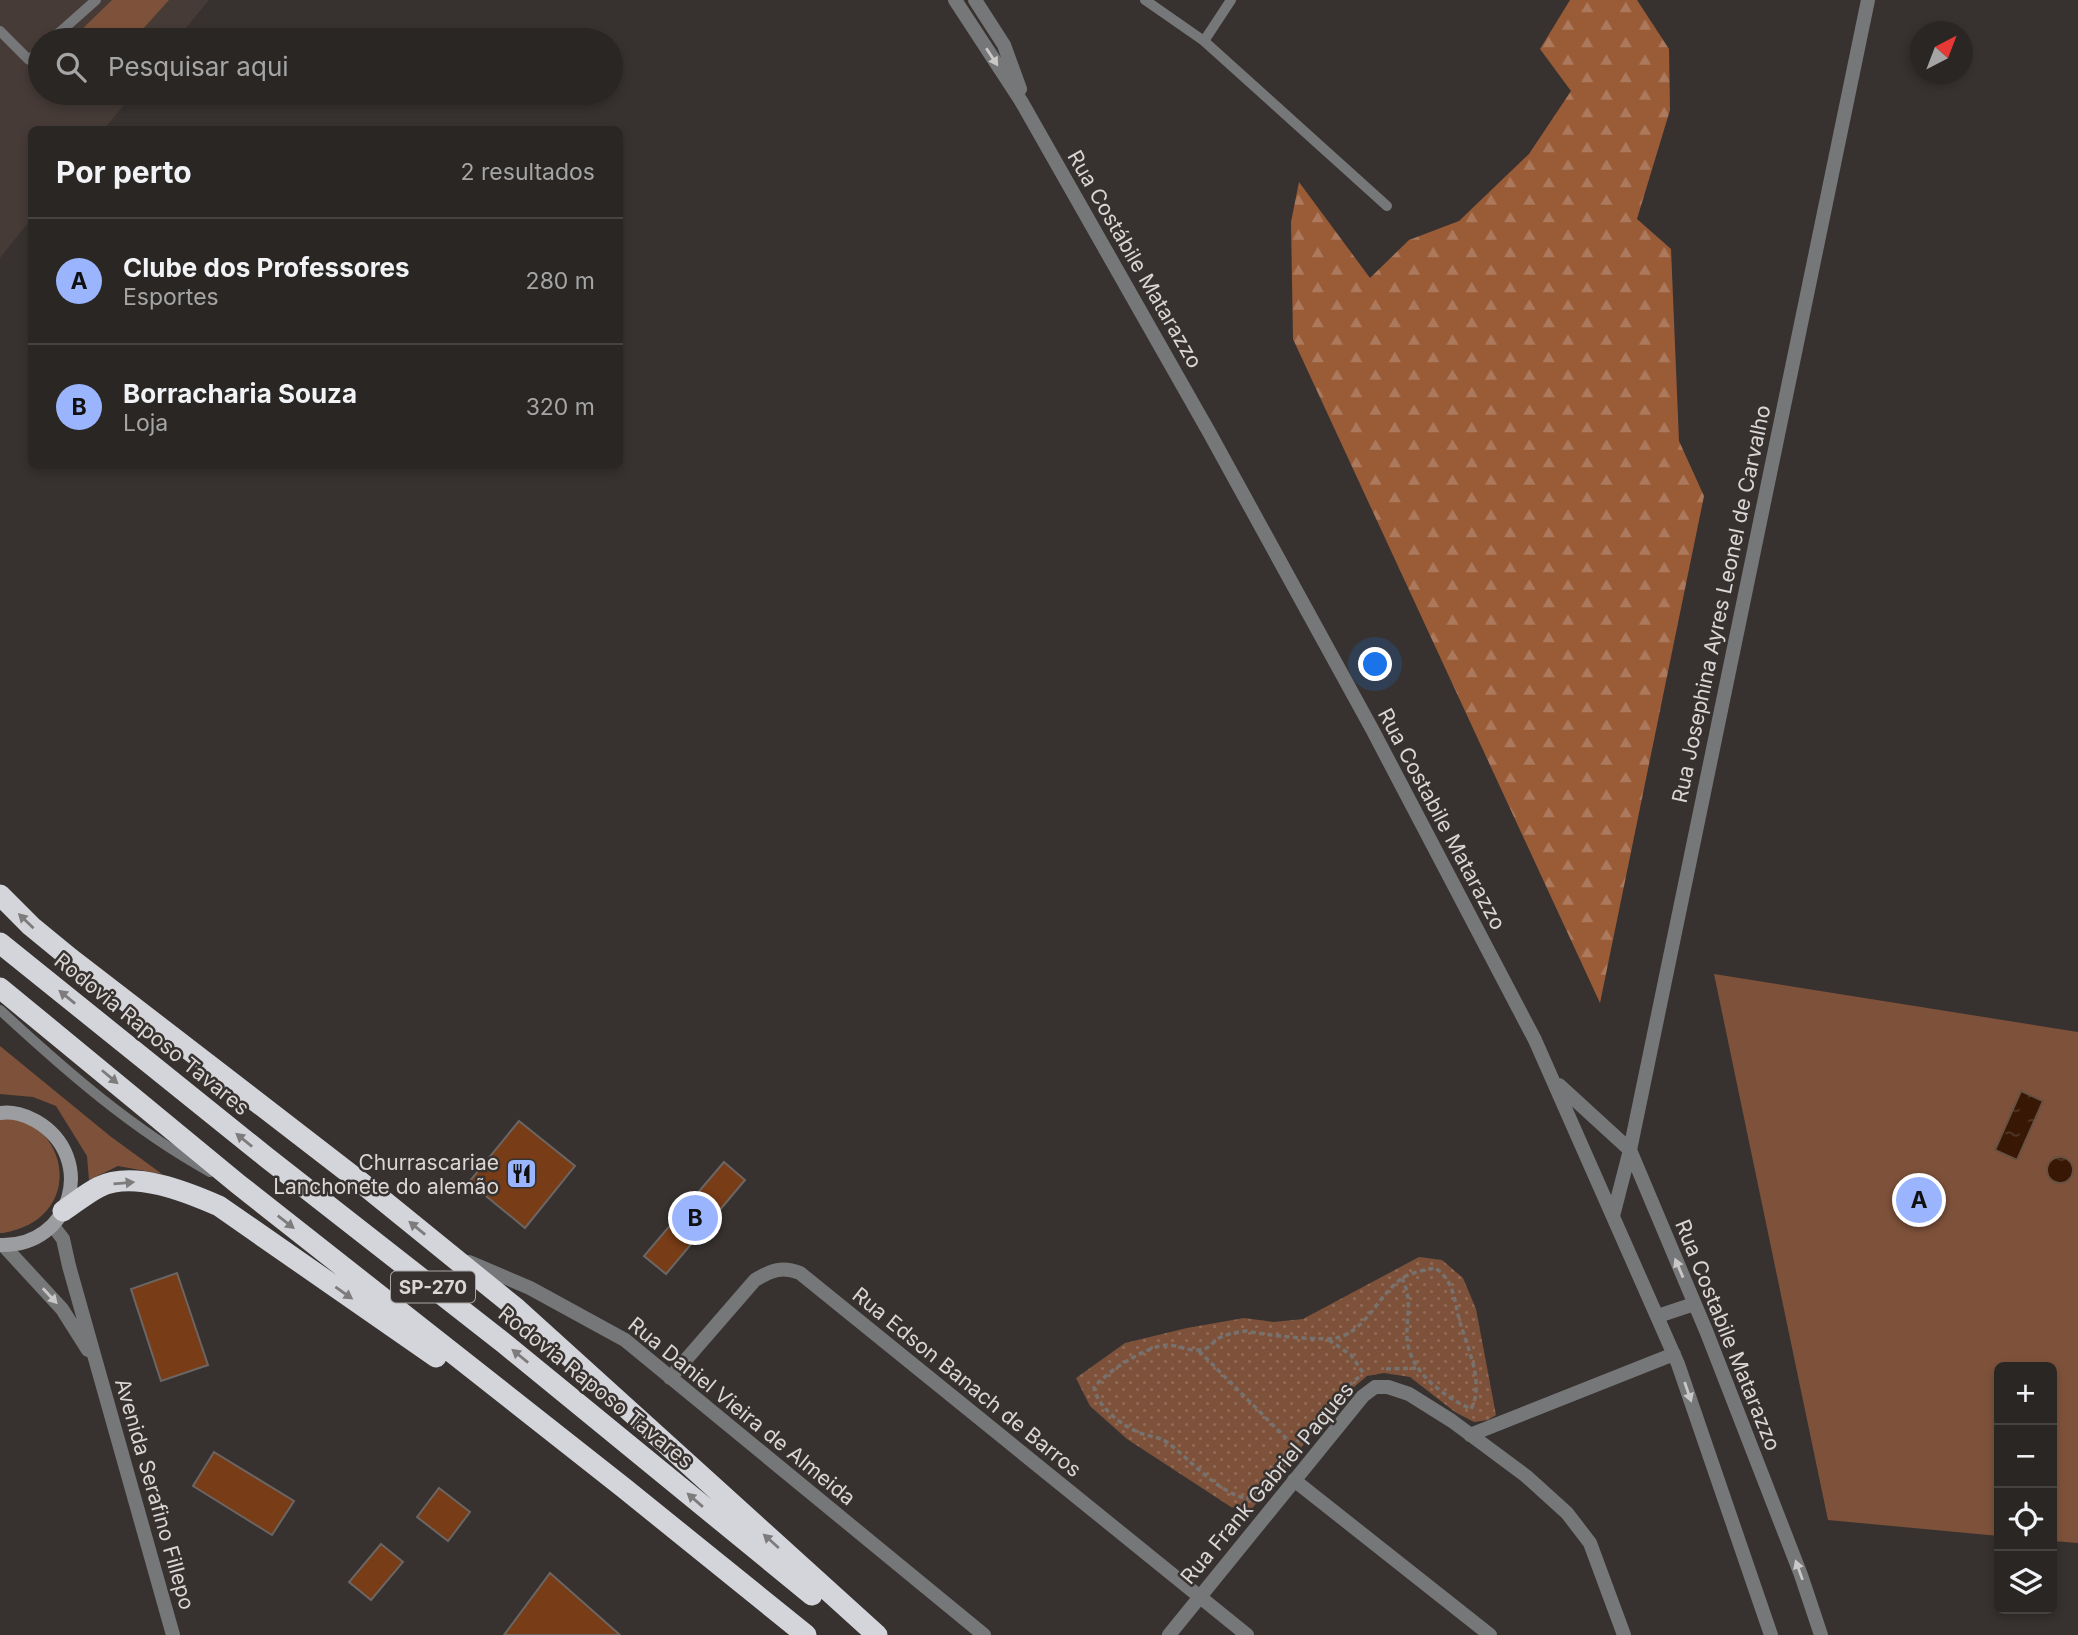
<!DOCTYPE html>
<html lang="pt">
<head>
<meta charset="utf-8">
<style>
	:root { --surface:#292624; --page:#312e2c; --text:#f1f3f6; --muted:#a5a5a6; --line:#454341; --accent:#9ab5fd }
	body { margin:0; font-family:Inter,sans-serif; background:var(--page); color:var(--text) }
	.controls { position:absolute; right:21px; bottom:21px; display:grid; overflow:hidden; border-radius:10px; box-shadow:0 4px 10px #0003 }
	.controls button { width:63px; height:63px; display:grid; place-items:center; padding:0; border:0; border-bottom:2px solid var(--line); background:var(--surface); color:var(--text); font:35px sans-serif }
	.compass { position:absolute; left:1910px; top:21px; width:63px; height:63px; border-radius:50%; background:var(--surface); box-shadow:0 4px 10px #0003; rotate:42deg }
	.you { position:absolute; left:1376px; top:665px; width:24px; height:24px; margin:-18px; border:5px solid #fff; border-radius:50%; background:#1a73e8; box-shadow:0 0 0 10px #1a73e833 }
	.badge { display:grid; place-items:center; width:46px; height:46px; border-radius:50%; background:var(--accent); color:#111; font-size:23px; font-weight:700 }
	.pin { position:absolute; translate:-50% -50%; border:4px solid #fff; box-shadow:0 2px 7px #0006 }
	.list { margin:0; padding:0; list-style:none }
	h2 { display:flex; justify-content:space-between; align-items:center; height:91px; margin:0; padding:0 28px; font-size:30px }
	h2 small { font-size:23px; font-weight:400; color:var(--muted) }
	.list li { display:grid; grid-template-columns:46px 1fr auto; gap:21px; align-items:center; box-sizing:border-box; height:126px; padding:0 28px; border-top:2px solid var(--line) }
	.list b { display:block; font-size:26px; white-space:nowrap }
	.list p { margin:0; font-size:23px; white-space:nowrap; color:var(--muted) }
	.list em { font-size:23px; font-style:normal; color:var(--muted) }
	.icon { flex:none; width:38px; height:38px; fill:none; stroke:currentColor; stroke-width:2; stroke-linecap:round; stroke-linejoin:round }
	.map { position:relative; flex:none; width:2078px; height:1635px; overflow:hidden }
	.search { position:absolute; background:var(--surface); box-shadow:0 4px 10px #0003; left:28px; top:28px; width:595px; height:77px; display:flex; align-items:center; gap:18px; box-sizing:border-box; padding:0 24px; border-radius:38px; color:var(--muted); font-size:26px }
	.panel { position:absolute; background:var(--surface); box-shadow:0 4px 10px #0003; left:28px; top:126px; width:595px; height:343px; border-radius:10px }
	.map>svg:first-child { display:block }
</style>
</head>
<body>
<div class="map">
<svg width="2078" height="1635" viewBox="0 0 2078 1635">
	<defs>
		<pattern id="forest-firs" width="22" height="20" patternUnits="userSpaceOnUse" patternTransform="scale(1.75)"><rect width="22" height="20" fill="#9a5b37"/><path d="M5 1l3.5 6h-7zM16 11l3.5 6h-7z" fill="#ac795c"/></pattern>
		<pattern id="park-dots" width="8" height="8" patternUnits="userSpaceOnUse" patternTransform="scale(1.75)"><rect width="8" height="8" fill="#7e523a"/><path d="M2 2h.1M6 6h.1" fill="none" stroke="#906a56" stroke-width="1.8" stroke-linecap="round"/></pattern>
		<pattern id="water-ripples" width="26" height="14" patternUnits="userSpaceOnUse" patternTransform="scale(1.75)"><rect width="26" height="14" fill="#381805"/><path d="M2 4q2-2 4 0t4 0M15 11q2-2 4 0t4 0" fill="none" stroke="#543929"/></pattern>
	</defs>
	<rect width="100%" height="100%" fill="#373230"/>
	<!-- built -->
	<path fill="#463b36" d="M0,0H209L176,40H40V93H134L104,129L32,130L31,219L0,258Z"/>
	<!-- green -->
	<path fill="#7e523a" d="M112,0H169L133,40H71Z
		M1714,974L2078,1032V1543L2052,1541V1367H1999V1536L1828,1520Z
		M0,1046L110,1136L162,1174L118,1166L89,1180L87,1156L56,1106L33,1097L0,1094Z
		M0,1118C67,1114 90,1218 3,1233H0Z"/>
	<!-- forest -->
	<path fill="url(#forest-firs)" d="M1570,0H1637L1669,49L1670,110L1637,219L1671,249L1679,441L1704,496L1600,1003L1293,339L1291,222L1299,182L1370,278L1409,240L1459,221L1529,154L1571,91L1540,49Z"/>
	<!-- park -->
	<path fill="url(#park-dots)" d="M1419,1257L1442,1260L1463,1278L1476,1309L1496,1415L1488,1420L1474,1422L1455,1412L1410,1377L1384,1373L1367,1376L1341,1398L1250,1511L1231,1507L1127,1439L1090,1406L1076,1378L1125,1343L1187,1328L1244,1318L1274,1322L1303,1319Z"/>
	<!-- water -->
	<path fill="url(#water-ripples)" stroke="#685143" stroke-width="2" d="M2021,1091L2043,1101L2017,1160L1995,1150Z
		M2047 1170a13 13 0 1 1 26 0a13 13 0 1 1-26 0Z"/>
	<!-- building -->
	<path fill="#783c16" stroke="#6b6663" stroke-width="2" d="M519,1121L575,1166L525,1228L469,1182Z
		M724,1162L745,1180L666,1274L644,1256Z
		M177,1273L208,1365L161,1381L131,1289Z
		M214,1452L294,1501L272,1535L193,1486Z
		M439,1488L470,1512L448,1541L417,1517Z
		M381,1544L403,1562L371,1600L349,1582Z
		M550,1573L620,1635H504Z"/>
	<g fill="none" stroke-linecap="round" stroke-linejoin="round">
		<!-- path -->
		<path stroke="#767270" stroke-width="3.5" stroke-dasharray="5 3.5" stroke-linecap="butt" d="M1329,1340L1351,1355L1364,1374
			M1199,1351L1294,1446
			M1386,1369L1416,1368
			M1359,1377L1335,1397L1254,1493L1247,1499C1216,1491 1193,1462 1168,1443C1159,1436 1148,1437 1138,1432C1121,1425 1098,1407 1094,1388C1105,1372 1147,1346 1167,1345C1177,1345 1188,1351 1199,1350C1209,1350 1213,1341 1221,1337C1230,1333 1238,1332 1247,1331C1262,1335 1327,1342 1340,1337C1368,1328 1380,1292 1404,1277C1413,1272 1425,1270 1435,1268C1455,1281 1454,1302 1460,1322C1467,1348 1485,1382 1471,1409C1443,1396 1409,1371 1407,1338C1406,1317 1413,1299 1402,1279"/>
		<!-- service -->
		<path stroke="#767779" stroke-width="10" d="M1145,0L1204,41L1387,206
			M0,31L29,60L40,50
			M51,40L96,0
			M1204,41L1231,0
			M0,1010C65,1070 132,1129 210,1172"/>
		<!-- minor -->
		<path stroke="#767779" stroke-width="14" d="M955,0L1021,101L1209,432L1372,729L1535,1040L1678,1364L1771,1635
			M975,0L1004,45L1020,89
			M1559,1085L1630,1150L1707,1333L1801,1575L1821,1635
			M1613,1216L1630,1150L1868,0
			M53,1226L63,1239L69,1266L173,1635
			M3,1245L62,1309L88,1350
			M469,1262L530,1288L625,1340L984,1635
			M1658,1316L1694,1304
			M670,1378L755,1280C772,1270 782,1266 800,1273L1247,1635
			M1470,1435L1674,1354
			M1294,1480L1490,1635
			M1169,1635L1363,1396L1375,1387H1388L1409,1394L1452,1421L1526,1476L1567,1513L1590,1543L1624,1635"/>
		<!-- secondary -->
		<path stroke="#9c9da0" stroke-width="14" d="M0,1113C12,1111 26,1115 36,1121C98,1157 72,1248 0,1245"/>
		<!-- motorway -->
		<path stroke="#d3d5da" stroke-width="21" d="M0,895L31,926L70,958L358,1180L517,1309L877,1635
			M0,943L266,1157L505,1344L812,1595
			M0,988L238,1184L624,1488L806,1635
			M63,1211C75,1203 87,1193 99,1187C134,1170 187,1192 219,1206L436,1357"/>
	</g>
	<!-- one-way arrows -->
	<defs><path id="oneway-solid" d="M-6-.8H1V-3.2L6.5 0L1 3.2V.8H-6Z" transform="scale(1.75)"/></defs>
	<g fill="#cac8c7">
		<use href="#oneway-solid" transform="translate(992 57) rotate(57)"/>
		<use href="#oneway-solid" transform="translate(1679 1268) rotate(-113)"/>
		<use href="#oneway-solid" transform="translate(50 1296) rotate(47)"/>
		<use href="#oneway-solid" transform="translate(1688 1392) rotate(71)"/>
		<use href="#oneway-solid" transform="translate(1799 1570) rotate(-110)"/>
	</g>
	<g fill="#7d7b7c">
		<use href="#oneway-solid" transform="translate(26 921) rotate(-136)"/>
		<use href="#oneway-solid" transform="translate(67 997) rotate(-141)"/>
		<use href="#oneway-solid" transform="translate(110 1077) rotate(40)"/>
		<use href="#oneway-solid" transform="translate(244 1140) rotate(-141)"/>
		<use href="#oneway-solid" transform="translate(124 1183) rotate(-5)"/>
		<use href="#oneway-solid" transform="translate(286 1222) rotate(38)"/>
		<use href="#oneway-solid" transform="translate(417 1228) rotate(-141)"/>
		<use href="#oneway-solid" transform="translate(344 1293) rotate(35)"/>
		<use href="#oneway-solid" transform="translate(520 1356) rotate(-141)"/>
		<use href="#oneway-solid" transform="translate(695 1500) rotate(-139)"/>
		<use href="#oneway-solid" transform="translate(771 1541) rotate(-138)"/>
	</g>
	<!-- icons -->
	<defs>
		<symbol id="restaurant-square" viewBox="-11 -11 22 22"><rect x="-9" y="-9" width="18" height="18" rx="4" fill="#9ab5fd" stroke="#373230"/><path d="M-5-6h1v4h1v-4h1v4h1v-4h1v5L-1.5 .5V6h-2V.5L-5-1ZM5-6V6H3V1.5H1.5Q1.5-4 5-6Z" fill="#111"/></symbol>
	</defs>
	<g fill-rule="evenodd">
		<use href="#restaurant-square" x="504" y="1156" width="35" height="35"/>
	</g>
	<g text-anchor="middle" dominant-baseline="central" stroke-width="5" stroke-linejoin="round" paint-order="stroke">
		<!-- shield labels -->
		<rect fill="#373230" stroke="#a8a5a4" stroke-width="2" x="391" y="1271.5" width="84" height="31" rx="5"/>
		<g font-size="19" font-weight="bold" fill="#d9d6d5">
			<text x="433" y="1287">SP-270</text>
		</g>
		<!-- street labels -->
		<g font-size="21" fill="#d9d6d5" stroke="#373230">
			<text transform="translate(1135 259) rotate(60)">Rua Costábile Matarazzo</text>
			<text transform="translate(1721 604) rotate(-78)">Rua Josephina Ayres Leonel de Carvalho</text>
			<text transform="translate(1442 819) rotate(62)">Rua Costabile Matarazzo</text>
			<text transform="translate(152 1034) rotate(39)">Rodovia Raposo Tavares</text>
			<text transform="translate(1728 1335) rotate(68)">Rua Costabile Matarazzo</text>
			<text transform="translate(967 1382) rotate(39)">Rua Edson Banach de Barros</text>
			<text transform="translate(596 1387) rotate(39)">Rodovia Raposo Tavares</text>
			<text transform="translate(742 1411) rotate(39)">Rua Daniel Vieira de Almeida</text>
			<text transform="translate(1267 1483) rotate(-50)">Rua Frank Gabriel Paques</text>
			<text transform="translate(155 1494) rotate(74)">Avenida Serafino Fillepo</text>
		</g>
		<!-- poi labels -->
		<g font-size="21" fill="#d9d6d5" stroke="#373230" text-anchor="end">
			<text x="499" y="1162">Churrascariae<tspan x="499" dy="24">Lanchonete do alemão</tspan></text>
		</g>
	</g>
</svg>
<div class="controls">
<button>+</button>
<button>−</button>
<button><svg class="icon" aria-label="locate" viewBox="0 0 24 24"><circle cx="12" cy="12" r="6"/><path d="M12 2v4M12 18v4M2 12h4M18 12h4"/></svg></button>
<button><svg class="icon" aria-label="layers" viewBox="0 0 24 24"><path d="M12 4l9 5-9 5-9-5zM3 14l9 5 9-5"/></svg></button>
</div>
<svg class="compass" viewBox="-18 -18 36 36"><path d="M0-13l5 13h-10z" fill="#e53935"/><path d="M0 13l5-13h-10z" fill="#a5a5a6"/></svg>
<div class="you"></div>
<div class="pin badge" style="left:1919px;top:1200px">A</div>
<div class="pin badge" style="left:695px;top:1218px">B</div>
<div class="search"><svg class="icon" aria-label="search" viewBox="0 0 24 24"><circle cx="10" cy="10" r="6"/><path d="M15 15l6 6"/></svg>Pesquisar aqui</div>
<section class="panel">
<h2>Por perto<small>2 resultados</small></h2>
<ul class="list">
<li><span class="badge">A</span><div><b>Clube dos Professores</b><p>Esportes</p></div><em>280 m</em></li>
<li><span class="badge">B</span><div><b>Borracharia Souza</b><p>Loja</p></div><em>320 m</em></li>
</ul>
</section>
</div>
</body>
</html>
